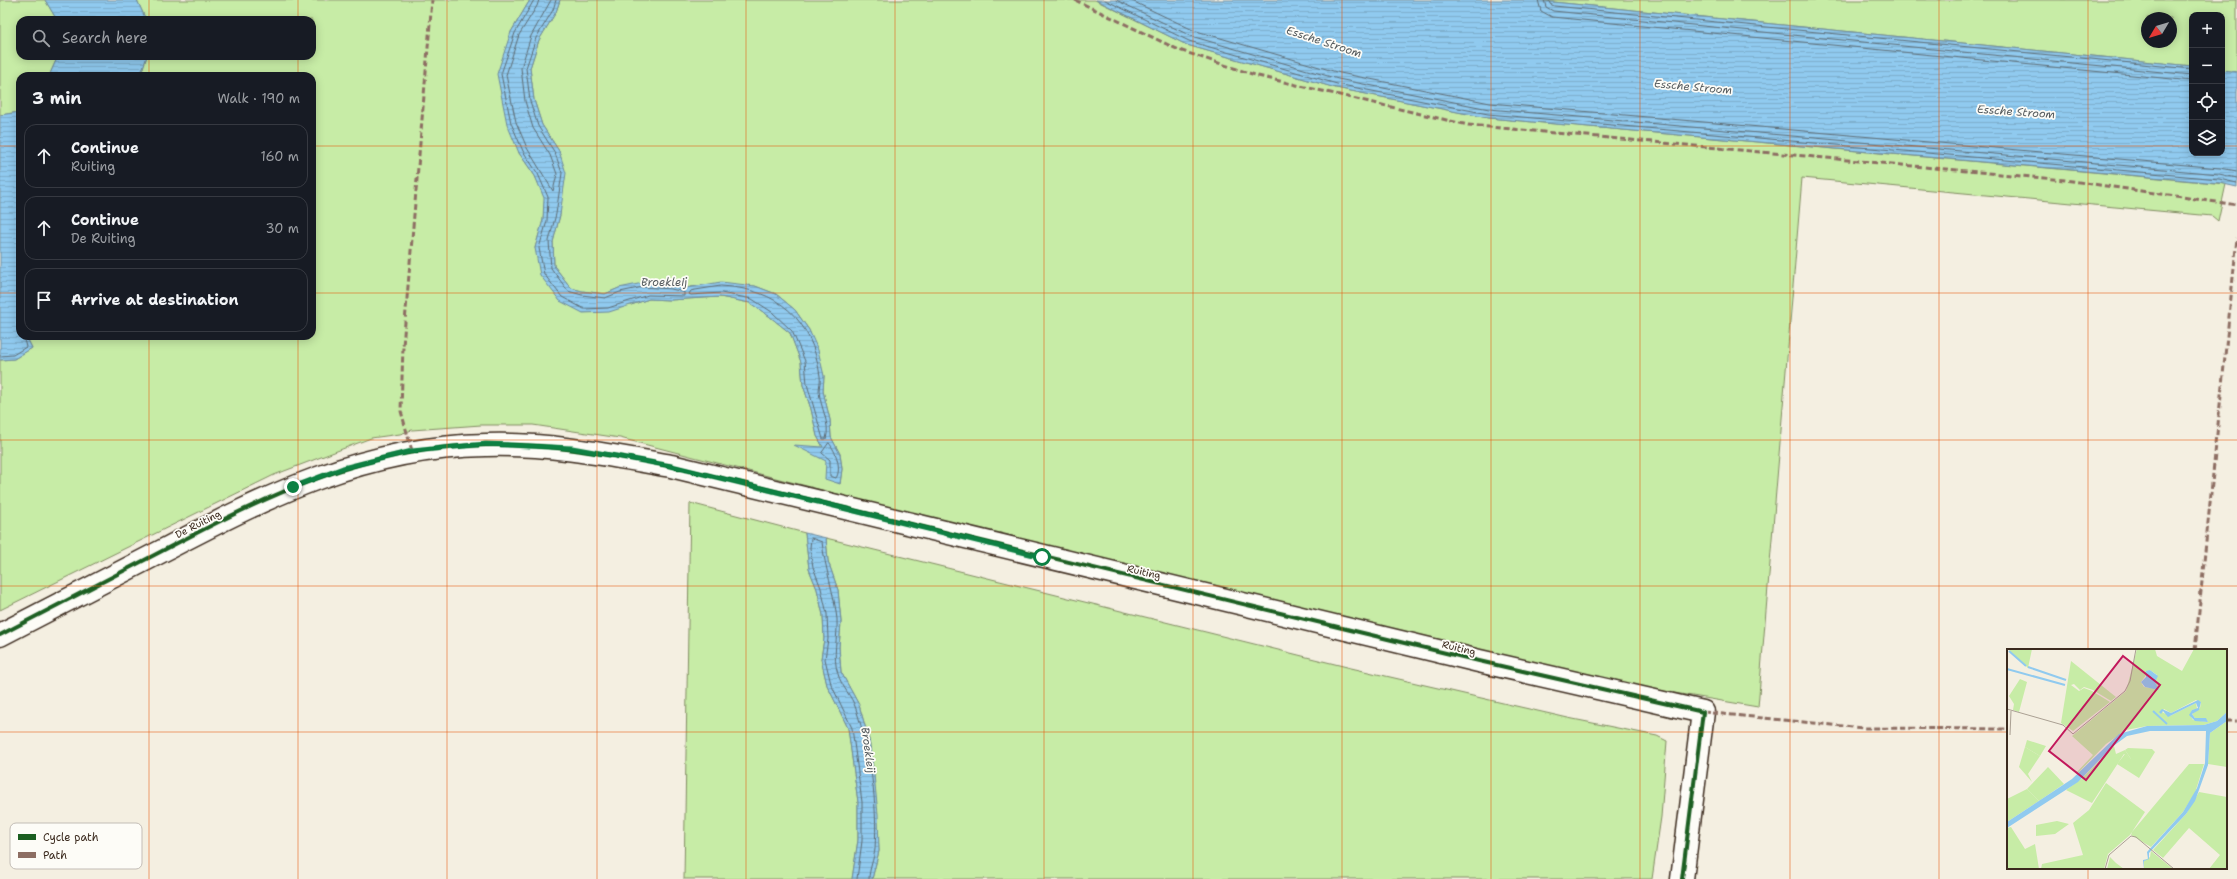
<!DOCTYPE html>
<html lang="en">
<head>
<meta charset="utf-8">
<style>
	:root { --surface:#171b24; --page:#20242c; --text:#f1f3f6; --muted:#9ea1a6; --line:#363941 }
	body { margin:0; font-family:"Shantell Sans",sans-serif; background:var(--page); color:var(--text) }
	.controls { position:absolute; right:12px; top:12px; display:grid; overflow:hidden; border-radius:8px; box-shadow:0 2px 10px #0003 }
	.controls button { width:36px; height:36px; display:grid; place-items:center; padding:0; border:0; border-bottom:1px solid var(--line); background:var(--surface); color:var(--text); font:20px sans-serif }
	.compass { position:absolute; left:2141px; top:12px; width:36px; height:36px; border-radius:50%; background:var(--surface); box-shadow:0 2px 10px #0003; rotate:232deg }
	.stop { position:absolute; width:12px; height:12px; margin:-9px; border:3px solid #0b8043; border-radius:50%; background:#fff }
	.stop.end { background:#0b8043; border-color:#fff; box-shadow:0 1px 4px #0008 }
	.list { margin:0; padding:0; list-style:none }
	h2 { display:flex; justify-content:space-between; align-items:center; height:52px; margin:0; padding:0 16px; font-size:17px }
	h2 small { font-size:13px; font-weight:400; color:var(--muted) }
	.list li { display:grid; grid-template-columns:26px 1fr auto; gap:12px; align-items:center; box-sizing:border-box; height:64px; margin:0 8px 8px; padding:0 8px; border:1px solid var(--line); border-radius:12px }
	.list b { display:block; font-size:15px; white-space:nowrap }
	.list p { margin:0; font-size:13px; white-space:nowrap; color:var(--muted) }
	.list em { font-size:13px; font-style:normal; color:var(--muted) }
	.icon { flex:none; width:22px; height:22px; fill:none; stroke:currentColor; stroke-width:2; stroke-linecap:round; stroke-linejoin:round }
	.map { position:relative; flex:none; width:2237px; height:879px; overflow:hidden }
	.search { position:absolute; background:var(--surface); box-shadow:0 2px 10px #0003; left:16px; top:16px; width:300px; height:44px; display:flex; align-items:center; gap:10px; box-sizing:border-box; padding:0 14px; border-radius:12px; color:var(--muted); font-size:15px }
	.panel { position:absolute; background:var(--surface); box-shadow:0 2px 10px #0003; left:16px; top:72px; width:300px; height:268px; border-radius:12px }
	.map>svg:first-child { display:block }
</style>
</head>
<body>
<div class="map">
<svg width="2237" height="879" viewBox="0 0 2237 879">
	<defs>
		<pattern id="water-rules" width="6" height="5" patternUnits="userSpaceOnUse"><rect width="6" height="5" fill="#90caef"/><path d="M0 2.5h6" fill="none" stroke="#7daecc"/></pattern>
	</defs>
	<rect width="100%" height="100%" fill="#f4efe1"/>
	<filter id="ink" filterUnits="userSpaceOnUse"><feTurbulence type="fractalNoise" baseFrequency=".025" numOctaves="2"/><feDisplacementMap in="SourceGraphic" scale="8" xChannelSelector="R" yChannelSelector="G"/><feConvolveMatrix kernelMatrix="1 2 1 2 8 2 1 2 1" color-interpolation-filters="sRGB"/></filter>
	<g filter="url(#ink)">
		<!-- grass -->
		<path fill="#c7eca6" stroke="#818b62" fill-rule="evenodd" d="M0,0H45L57,20H20V56H58L49,76H20V112L0,115Z
			M137,0H530L511,32L519,153L535,176L545,198L543,220L535,248L560,301L631,305L649,299L670,300L720,297L750,303L769,316L790,333L801,362L803,385L811,409L817,436L823,447L826,461L840,484L842,469L840,454L831,437L830,420L823,391L824,376L809,330L795,310L776,294L755,286L702,285L686,288L672,285L619,288L605,294L582,291L571,288L554,266L553,242L560,215L559,151L542,125L534,100L530,68L539,40L556,12L560,0H1095L1187,45L1336,88L1488,118L2226,184L2218,221L2212,216L1802,178L1758,707L1639,687L1102,562L620,438L533,425H481L412,430L400,434L371,438L274,475L0,610V360L14,359L32,348L26,336H312V76H140L147,56H312V20H146Z
			M1533,0H2237V72L2222,70V15H2192V66ZM2147,18H2171V42H2147Z
			M690,503L805,533L809,569L817,589L823,615L824,639L821,659L827,685L848,728L858,802V840L852,879H684Z
			M826,538L1351,668L1568,718L1657,736L1667,741L1661,817L1652,879H872L879,851L874,775L869,740L859,705L841,672L839,647L841,622L838,590L828,561Z"/>
		<!-- water -->
		<path fill="url(#water-rules)" stroke="#6e8a9b" d="M45,0H137L146,20H57Z
			M530,0H560L556,12L539,40L530,68L534,100L542,125L559,151L566,173L560,215L553,242L554,266L571,288L582,291L605,294L619,288L643,283L672,285L686,288L721,282L755,286L776,294L795,310L809,330L818,350L824,376L823,391L830,420L831,437L840,454L842,469L840,484L825,479L826,461L794,445L823,447L817,436L811,409L803,385L801,362L790,333L769,316L750,303L720,297L670,300L649,299L609,312L583,313L560,301L540,275L535,248L543,220L544,198L535,176L519,153L507,124L497,74L511,32Z
			M1096,0H1533L2192,66V153H2222V70L2237,72V187L2219,183L1488,118L1336,88L1187,45Z
			M58,56H147L140,76H49Z
			M20,112V336H26L32,348L14,359L0,360V115Z
			M805,533L826,538L828,561L838,590L841,622L839,647L841,672L859,705L869,740L874,775L878,814L879,851L872,879H852L858,840V802L848,728L827,685L821,659L824,639L823,615L817,589L809,569Z"/>
		<g fill="none" stroke-linecap="round" stroke-linejoin="round">
			<!-- shore -->
			<path stroke="#5d6a72" stroke-width="1" d="M534,0L515,33L501,74L511,123L523,151L538,174L548,197L547,221L539,248L544,274L562,297L584,309L608,308L648,295L684,296V292L671,289L643,287L620,292L605,298L582,295L568,291L551,268L549,241L556,214L562,173L555,153L538,126L530,101L526,68L536,38L553,10L556,0
				M539,0L537,6L519,35L506,75L516,122L527,148L553,191L557,174L550,155L533,128L525,101L521,68L531,36L551,0
				M1105,0L1189,41L1337,84L1488,114L2219,179L2237,183
				M1116,0L1191,36L1338,79L1489,109L2219,174L2237,178
				M1130,0L1193,30L1340,73L1490,103L2220,168L2237,171
				M1538,0L1541,11L1552,17L2192,81
				M1544,0L1546,7L1553,11L2192,75
				M1549,0L1550,4L1554,6L2192,69
				M721,286C778,289 812,318 820,376C821,381 819,386 819,391C820,407 831,424 826,439H823L807,384L805,361L792,331L772,312L752,299L721,293L691,295L689,294L691,291Z
				M0,356L13,355L26,347L23,336
				M829,443C836,451 842,469 836,478L830,476V460L822,453Z
				M857,879L862,841V802L852,728L831,684L825,659L828,639L827,614L821,588L813,567L810,548L811,538L822,542C825,569 834,592 837,619C838,637 832,656 838,674C841,686 852,696 856,709C870,752 878,803 875,849C874,859 869,869 869,879"/>
			<defs>
				<path id="minor" d="M0,635C54,607 108,579 162,551C267,496 364,447 486,445C549,443 609,455 671,466L1479,661L1703,712L1682,879"/>
			</defs>
			<!-- minor casing -->
			<use href="#minor" stroke="#3b2a1e" stroke-width="25"/>
			<!-- minor -->
			<use href="#minor" stroke="#fdfcf7" stroke-width="22"/>
			<!-- quiet -->
			<path stroke="#8d6e63" stroke-width="3" stroke-dasharray="6 3" stroke-linecap="butt" d="M1075,0L1179,50L1258,76L1468,125L2065,180L2237,205
				M412,451L401,411L403,346L432,0
				M2195,650L2237,238
				M1703,712L1863,728L2008,729
				M2226,721H2237"/>
			<defs>
				<path id="cycleway" d="M0,635C54,607 108,579 162,551C267,496 364,447 486,445C549,443 609,455 671,466L1479,661L1703,712L1682,879"/>
			</defs>
			<!-- cycleway casing -->
			<use href="#cycleway" stroke="#fdfcf7" stroke-width="6"/>
			<!-- cycleway -->
			<use href="#cycleway" stroke="#1b5e20" stroke-width="4"/>
		</g>
	</g>
	<g fill="none" stroke-linecap="round" stroke-linejoin="round" filter="url(#ink)">
		<!-- route -->
		<path stroke="#0b8043" stroke-width="5" d="M293,487L343,468L412,451L486,444L572,448L671,466L1042,557"/>
	</g>
	<!-- grid -->
	<path fill="none" stroke="#e8590c" stroke-width="1" stroke-opacity="0.55" d="M149,0V20M298,0V20M447,0V879M597,0V879M746,0V879M895,0V879M1044,0V879M1193,0V879M1342,0V879M1491,0V879M1640,0V879M1790,0V879M1939,0V879M2088,0V650M149,56V76M298,56V76M0,146H20M312,146H2192M2222,146H2237M0,293H20M312,293H2237M149,336V879M298,336V879M0,440H2237M0,586H2237M0,732H2008M2226,732H2237M2088,868V879"/>
	<g text-anchor="middle" dominant-baseline="central" stroke-width="3.5" stroke-linejoin="round" paint-order="stroke">
		<!-- street labels -->
		<g font-size="10" fill="#3b2a1e" stroke="#fdfcf7">
			<text transform="translate(198 524) rotate(-27)">De Ruiting</text>
			<text transform="translate(1144 572) rotate(13)">Ruiting</text>
			<text transform="translate(1459 648) rotate(14)">Ruiting</text>
		</g>
		<!-- water labels -->
		<g font-size="11" font-style="italic" fill="#545a5d" stroke="#fdfcf7">
			<text transform="translate(1324 42) rotate(18)">Essche Stroom</text>
			<text transform="translate(1693 87) rotate(5)">Essche Stroom</text>
			<text transform="translate(2016 112) rotate(4)">Essche Stroom</text>
			<text x="664" y="282">Broekleij</text>
			<text transform="translate(868 750) rotate(82)">Broekleij</text>
		</g>
	</g>
	<!-- overview -->
	<g transform="translate(2007 649)">
		<rect width="220" height="220" fill="#f4efe1"/>
		<path d="M1,0H25L21,19ZM130,0H148L150,7L175,22L187,0H220V63L210,72L197,76L140,77L119,81L99,95L71,124L70,123L86,106L65,87L119,42ZM143,21L150,26L148,33L150,38L145,39L137,38L134,33ZM189,51L194,53L193,59L185,65L188,69H198L201,73L186,71L183,66L185,61L190,60L189,54L163,67L155,63L157,60L164,64ZM64,12L109,48L104,52L86,41L77,38L73,41L67,35L64,36L72,42L77,39L85,42L103,53L66,82L54,74ZM13,30L20,33L12,63L6,61L7,55L2,47ZM220,72V118L201,115L203,84ZM107,97L109,105L118,101L124,110L117,105L85,154L59,141L74,130ZM18,98L33,107L21,125L25,133L12,118ZM182,115H197L188,144L176,163L144,198L124,186L125,183ZM41,118L57,135L32,152L20,140ZM99,134L138,163L123,186L101,205L97,220H34L35,215L76,206L66,174L82,161ZM192,143L220,148V220H202L213,206L182,179L156,209L146,201L179,165ZM4,178L18,200L28,195L32,220H0V179ZM144,202L166,220H137V212L143,208ZM103,208L109,214L117,220H100Z" fill="#c7eca6" fill-rule="evenodd"/>
		<path d="M20,91L39,97L33,107L18,98ZM121,99L145,100L148,103L132,129L110,115L118,105L124,110L118,101ZM20,140L32,152L0,173V150ZM50,172L62,175L48,185L29,187V176Z" fill="#c7eca6"/>
		<path d="M143,21L151,27L148,33L152,41L138,38L134,33L139,28V22ZM191,51L194,53L192,61L185,65L188,69H199L201,73L188,72L182,66L185,61L191,59L189,54L161,68L156,62L154,65L152,63L155,60L164,64ZM220,63V72L203,84L201,116L188,152L179,165L142,204V210L137,212V220L136,211L141,210L140,203L176,163L190,139L198,114L199,82H143L120,87L105,98L71,133L0,179V173L65,130L112,85L140,77L197,76L210,72Z" fill="#90caef"/>
		<path fill="none" stroke="#90caef" stroke-width="2" d="M2,2L19,17M21,18L59,31M0,20L58,36M146,62L160,75"/>
		<path fill="none" stroke="#aaa093" stroke-width="1" d="M0,60L56,76L66,85L118,42L123,32L129,0M3,86L4,62M98,220L102,206L124,187L129,188L167,220"/>
		<path fill="#c2185b" fill-opacity="0.15" stroke="#c2185b" stroke-width="2" d="M116,7L153,36L79,131L42,102Z"/>
		<rect width="220" height="220" fill="none" stroke="#3b2a1e" stroke-width="2"/>
	</g>
	<!-- legend -->
	<rect x="10" y="823" width="132" height="46" rx="6" fill="#fdfcf7" stroke="#c3bdb6" stroke-width="1"/>
	<rect x="18" y="834" width="18" height="6" fill="#1b5e20"/>
	<rect x="18" y="852" width="18" height="6" fill="#8d6e63"/>
	<g font-size="11" fill="#3b2a1e">
		<text x="43" y="841">Cycle path</text>
		<text x="43" y="859">Path</text>
	</g>
</svg>
<div class="controls">
<button>+</button>
<button>−</button>
<button><svg class="icon" aria-label="locate" viewBox="0 0 24 24"><circle cx="12" cy="12" r="6"/><path d="M12 2v4M12 18v4M2 12h4M18 12h4"/></svg></button>
<button><svg class="icon" aria-label="layers" viewBox="0 0 24 24"><path d="M12 4l9 5-9 5-9-5zM3 14l9 5 9-5"/></svg></button>
</div>
<svg class="compass" viewBox="-18 -18 36 36"><path d="M0-13l5 13h-10z" fill="#e53935"/><path d="M0 13l5-13h-10z" fill="#9ea1a6"/></svg>
<div class="stop" style="left:1042px;top:557px"></div>
<div class="stop end" style="left:293px;top:487px"></div>
<div class="search"><svg class="icon" aria-label="search" viewBox="0 0 24 24"><circle cx="10" cy="10" r="6"/><path d="M15 15l6 6"/></svg>Search here</div>
<section class="panel">
<h2>3 min<small>Walk · 190 m</small></h2>
<ul class="list">
<li><svg class="icon" aria-label="ahead" viewBox="0 0 24 24"><path d="M12 20V5M6 11l6-6 6 6"/></svg><div><b>Continue</b><p>Ruiting</p></div><em>160 m</em></li>
<li><svg class="icon" aria-label="ahead" viewBox="0 0 24 24"><path d="M12 20V5M6 11l6-6 6 6"/></svg><div><b>Continue</b><p>De Ruiting</p></div><em>30 m</em></li>
<li><svg class="icon" aria-label="arrive" viewBox="0 0 24 24"><path d="M6 21V4h12l-3 4 3 4H6"/></svg><div><b>Arrive at destination</b></div></li>
</ul>
</section>
</div>
</body>
</html>
